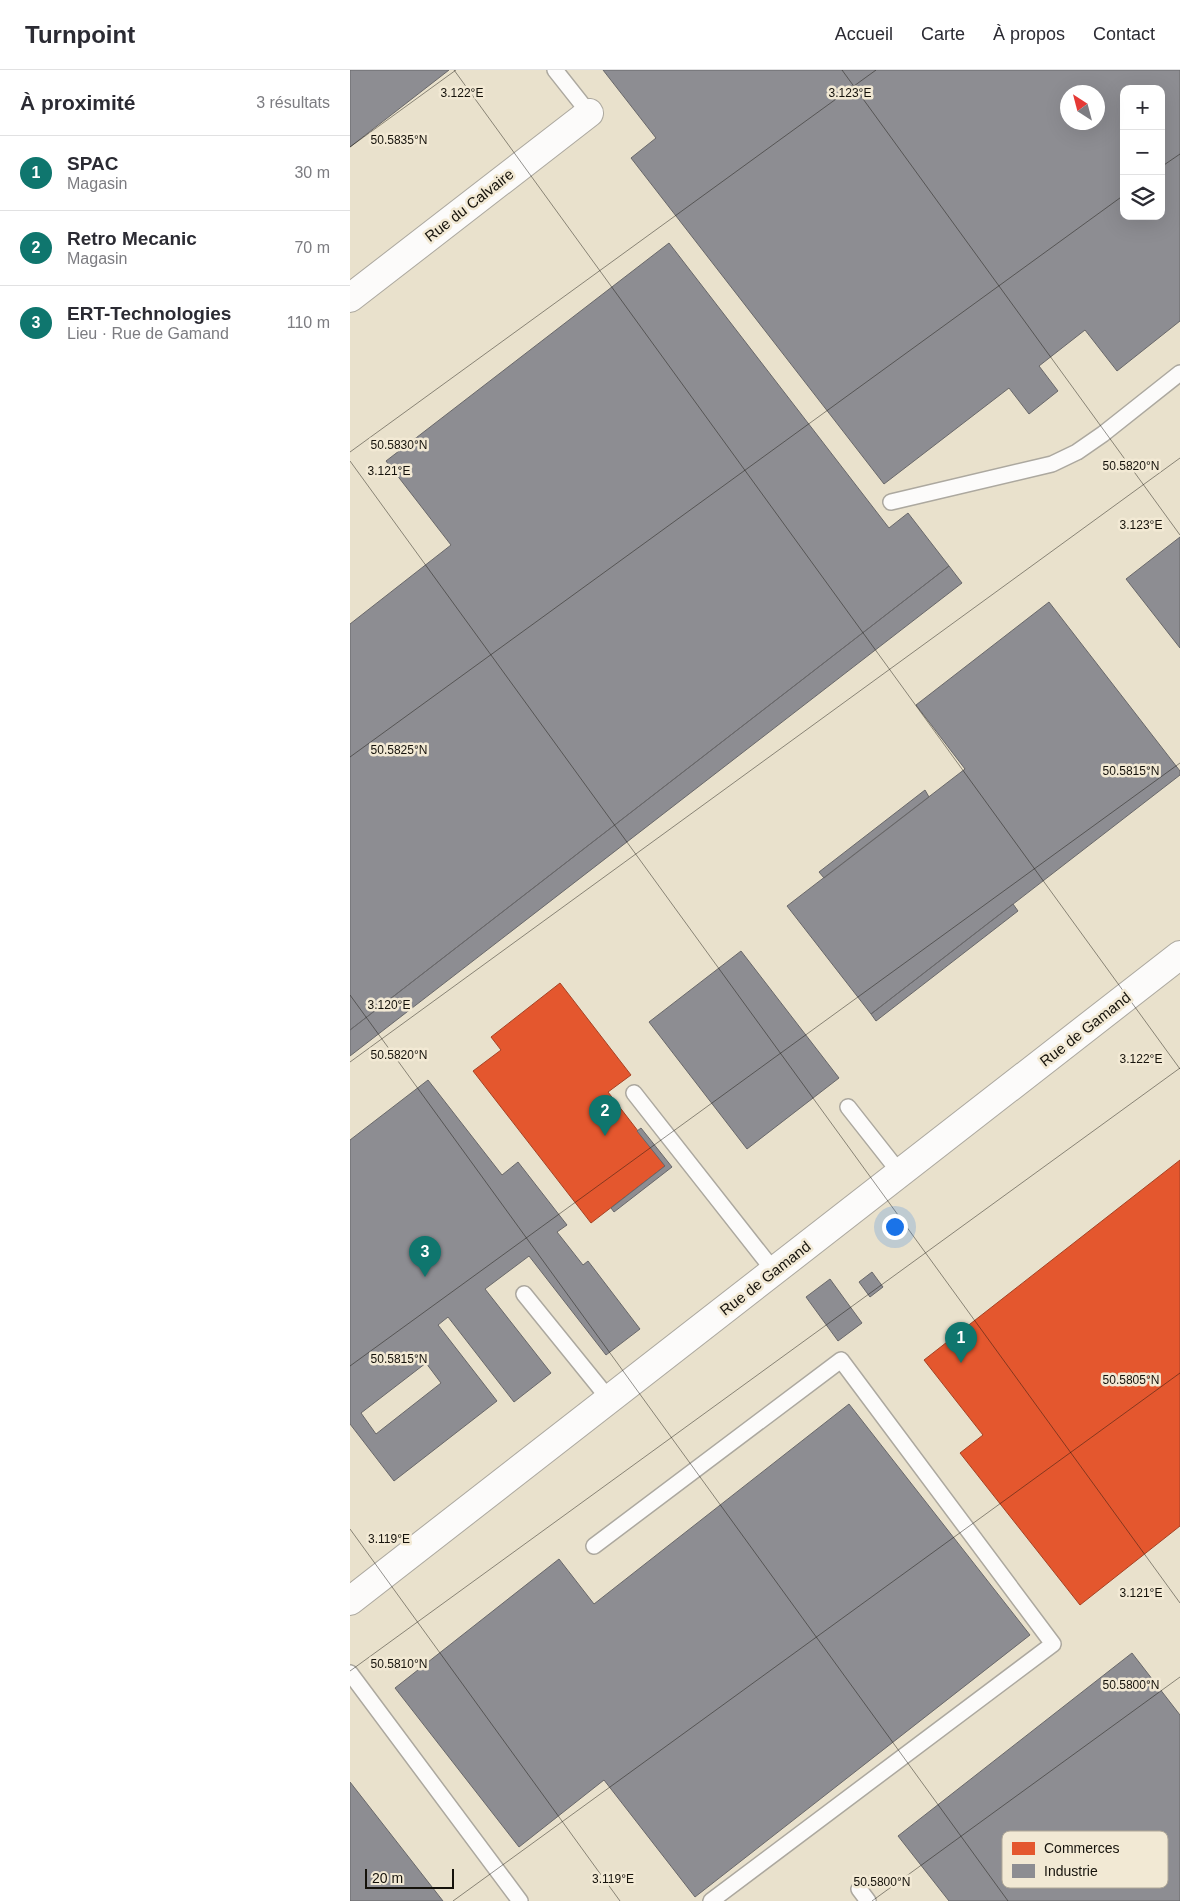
<!DOCTYPE html>
<html lang="fr">
<head>
<meta charset="utf-8">
<style>
	:root { --surface:#fff; --page:#f7f7f7; --text:#2b2b33; --muted:#7c7c81; --line:#e1e1e2; --accent:#0f766e }
	body { margin:0; font-family:Helvetica,sans-serif; background:var(--page); color:var(--text) }
	.controls { position:absolute; right:15px; top:15px; display:grid; overflow:hidden; border-radius:10px; box-shadow:0 5px 20px #0002 }
	.controls button { width:45px; height:45px; display:grid; place-items:center; padding:0; border:0; border-bottom:1px solid var(--line); background:var(--surface); color:var(--text); font:25px sans-serif }
	.compass { position:absolute; left:710px; top:15px; width:45px; height:45px; border-radius:50%; background:var(--surface); box-shadow:0 5px 20px #0002; rotate:324deg }
	.scale { position:absolute; left:15px; bottom:12px; width:89px; box-sizing:border-box; padding-left:5px; border:2px solid #15120b; border-top:0; font-size:14px; line-height:18px; white-space:nowrap; color:#15120b; -webkit-text-stroke:4px #f2e9d4; paint-order:stroke }
	.you { position:absolute; left:544px; top:1156px; width:18px; height:18px; margin:-12px; border:4px solid #fff; border-radius:50%; background:#1a73e8; box-shadow:0 0 0 8px #1a73e833 }
	.badge { display:grid; place-items:center; width:32px; height:32px; border-radius:50%; background:var(--accent); color:#fff; font-size:16px; font-weight:700 }
	.pin { position:absolute; translate:-50% -41px; filter:drop-shadow(0 1px 2px #0008) }
	.pin::after { content:''; position:absolute; top:26px; width:18px; height:15px; background:inherit; clip-path:polygon(0 0,100% 0,50% 100%) }
	.list { margin:0; padding:0; list-style:none }
	h2 { display:flex; justify-content:space-between; align-items:center; height:65px; margin:0; padding:0 20px; font-size:21px }
	h2 small { font-size:16px; font-weight:400; color:var(--muted) }
	.list li { display:grid; grid-template-columns:32px 1fr auto; gap:15px; align-items:center; box-sizing:border-box; height:75px; padding:0 20px; border-top:1px solid var(--line) }
	.list b { display:block; font-size:19px; white-space:nowrap }
	.list p { margin:0; font-size:16px; white-space:nowrap; color:var(--muted) }
	.list em { font-size:16px; font-style:normal; color:var(--muted) }
	.icon { flex:none; width:28px; height:28px; fill:none; stroke:currentColor; stroke-width:2; stroke-linecap:round; stroke-linejoin:round }
	.map { position:relative; flex:none; width:830px; height:1831px; overflow:hidden }
	header { display:flex; align-items:center; gap:30px; box-sizing:border-box; height:70px; padding:0 25px; background:var(--surface); border-bottom:1px solid var(--line) }
	header strong { font-size:24px }
	nav { display:flex; gap:28px; margin-inline-start:auto; font-size:18px }
	main { display:flex }
	aside { flex:1; background:var(--surface) }
	.map>svg:first-child { display:block }
</style>
</head>
<body>
<header>
<strong>Turnpoint</strong>
<nav><a>Accueil</a><a>Carte</a><a>À propos</a><a>Contact</a></nav>
</header>
<main>
<aside>
<h2>À proximité<small>3 résultats</small></h2>
<ul class="list">
<li><span class="badge">1</span><div><b>SPAC</b><p>Magasin</p></div><em>30 m</em></li>
<li><span class="badge">2</span><div><b>Retro Mecanic</b><p>Magasin</p></div><em>70 m</em></li>
<li><span class="badge">3</span><div><b>ERT-Technologies</b><p>Lieu · Rue de Gamand</p></div><em>110 m</em></li>
</ul>
</aside>
<div class="map">
<svg width="830" height="1831" viewBox="0 0 830 1831">
	<rect width="100%" height="100%" fill="#ebe6db"/>
	<!-- built -->
	<path fill="#e9e1cc" fill-rule="evenodd" d="M0,0H830V1831H0ZM774,19H811V146H774ZM718,22H748V52H718Z"/>
	<!-- shops -->
	<path fill="#e4572e" stroke="#a64224" d="M210,913L281,1005L258,1022L315,1096L241,1153L123,1001L151,980L141,967Z
		M830,1090V1456L730,1535L610,1383L633,1365L574,1290Z"/>
	<!-- industry -->
	<path fill="#8d8d92" stroke="#69686a" fill-rule="evenodd" d="M0,0H99L0,77Z
		M253,0H830V251L767,301L735,260L689,296L708,321L679,344L659,318L534,414L281,88L306,68ZM774,19H811V146H774ZM718,22H748V52H718Z
		M319,173L539,458L558,443L599,496L0,960V554L101,475L36,391Z
		M830,467V578L776,509Z
		M599,496L612,513L0,986V960Z
		M699,532L830,701V705L521,944L437,836L615,699L566,635Z
		M575,720L579,727L474,808L469,802Z
		M663,834L668,841L526,951L521,944Z
		M391,881L489,1008L397,1079L299,952Z
		M78,1010L152,1105L168,1092L217,1155L207,1162L233,1195L238,1191L290,1259L256,1285L179,1186L135,1219L201,1303L164,1332L98,1247L88,1255L147,1331L44,1411L0,1354V1070ZM76,1293L91,1313L26,1364L11,1343Z
		M291,1058L322,1097L264,1142L261,1138L315,1096L287,1061Z
		M522,1202L533,1217L520,1227L509,1212Z
		M480,1209L512,1253L488,1271L456,1227Z
		M499,1334L680,1565L345,1827L254,1710L169,1777L45,1618L209,1489L244,1534Z
		M782,1583L830,1645V1831H599L548,1766Z
		M0,1712L93,1831H0Z"/>
	<g fill="none" stroke-linecap="round" stroke-linejoin="round">
		<defs>
			<path id="service" d="M205,0L239,43
				M541,432L702,394L727,382L753,364L830,303
				M284,1023L424,1201
				M498,1037L550,1103
				M174,1224L259,1329
				M244,1476L491,1290L703,1574L361,1831
				M0,1603L170,1831
				M509,1819L518,1831"/>
			<path id="minor" d="M0,228L239,43
				M0,1531L830,885"/>
		</defs>
		<!-- service casing -->
		<use href="#service" stroke="#aca89f" stroke-width="18"/>
		<!-- minor casing -->
		<use href="#minor" stroke="#aca89f" stroke-width="30"/>
		<!-- service -->
		<use href="#service" stroke="#fcfbfa" stroke-width="15"/>
		<!-- minor -->
		<use href="#minor" stroke="#fcfbfa" stroke-width="28"/>
	</g>
	<!-- ticks -->
	<path fill="none" stroke="#15120b" stroke-width="1" stroke-opacity="0.45" d="M104,0L830,999M492,0L830,465M0,77L106,0M811,97L830,84M0,382L526,0M0,391L830,1533M0,687L774,125M0,925L658,1831M0,992L830,388M0,1296L830,693M0,1459L270,1831M0,1601L830,998M103,1831L830,1303M522,1831L830,1607"/>
	<g text-anchor="middle" dominant-baseline="central" stroke-width="5" stroke-linejoin="round" paint-order="stroke">
		<!-- street labels -->
		<g font-size="15" fill="#15120b" stroke="#f2e9d4">
			<text transform="translate(119 135) rotate(-38)">Rue du Calvaire</text>
			<text transform="translate(735 959) rotate(-38)">Rue de Gamand</text>
			<text transform="translate(415 1208) rotate(-38)">Rue de Gamand</text>
		</g>
	</g>
	<!-- legend -->
	<rect x="652" y="1761" width="166" height="57" rx="8" fill="#f2e9d4" stroke="#b0a898" stroke-width="1"/>
	<rect x="662" y="1772" width="23" height="13" fill="#e4572e"/>
	<rect x="662" y="1794" width="23" height="14" fill="#8d8d92"/>
	<g font-size="14" fill="#15120b">
		<text x="694" y="1783">Commerces</text>
		<text x="694" y="1806">Industrie</text>
	</g>
	<g font-size="12" text-anchor="middle" fill="#15120b" stroke="#f2e9d4" stroke-width="5" stroke-linejoin="round" paint-order="stroke">
		<text x="112" y="27">3.122°E</text>
		<text x="500" y="27">3.123°E</text>
		<text x="49" y="74">50.5835°N</text>
		<text x="49" y="379">50.5830°N</text>
		<text x="781" y="400">50.5820°N</text>
		<text x="39" y="405">3.121°E</text>
		<text x="791" y="459">3.123°E</text>
		<text x="49" y="684">50.5825°N</text>
		<text x="781" y="705">50.5815°N</text>
		<text x="39" y="939">3.120°E</text>
		<text x="49" y="989">50.5820°N</text>
		<text x="791" y="993">3.122°E</text>
		<text x="49" y="1293">50.5815°N</text>
		<text x="781" y="1314">50.5805°N</text>
		<text x="39" y="1473">3.119°E</text>
		<text x="791" y="1527">3.121°E</text>
		<text x="49" y="1598">50.5810°N</text>
		<text x="781" y="1619">50.5800°N</text>
		<text x="263" y="1813">3.119°E</text>
		<text x="532" y="1816">50.5800°N</text>
	</g>
</svg>
<div class="controls">
<button>+</button>
<button>−</button>
<button><svg class="icon" aria-label="layers" viewBox="0 0 24 24"><path d="M12 4l9 5-9 5-9-5zM3 14l9 5 9-5"/></svg></button>
</div>
<svg class="compass" viewBox="-18 -18 36 36"><path d="M0-13l5 13h-10z" fill="#e53935"/><path d="M0 13l5-13h-10z" fill="#7c7c81"/></svg>
<div class="scale">20 m</div>
<div class="you"></div>
<div class="pin badge" style="left:611px;top:1293px">1</div>
<div class="pin badge" style="left:255px;top:1066px">2</div>
<div class="pin badge" style="left:75px;top:1207px">3</div>
</div>
</main>
</body>
</html>
